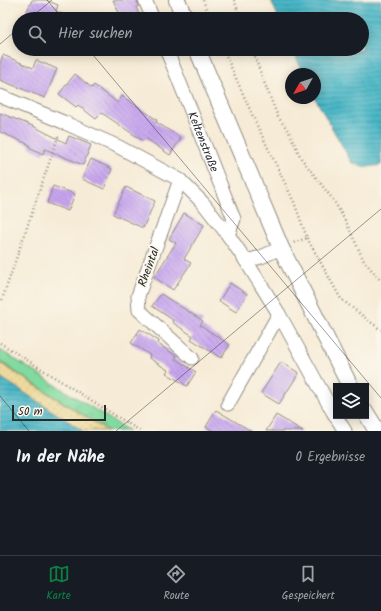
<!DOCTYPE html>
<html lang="de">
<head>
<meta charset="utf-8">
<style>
	:root { --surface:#171b24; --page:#242831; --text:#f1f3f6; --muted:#9ea1a6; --line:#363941; --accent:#0b8043 }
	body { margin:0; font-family:Kalam,sans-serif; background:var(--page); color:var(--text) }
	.controls { position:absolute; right:12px; bottom:12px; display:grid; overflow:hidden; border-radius:0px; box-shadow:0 2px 10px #0003 }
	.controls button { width:36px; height:36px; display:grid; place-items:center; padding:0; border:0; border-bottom:1px solid var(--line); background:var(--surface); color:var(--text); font:20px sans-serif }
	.compass { position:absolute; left:285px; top:68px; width:36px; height:36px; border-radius:50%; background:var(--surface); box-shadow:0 2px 10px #0003; rotate:230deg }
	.scale { position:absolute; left:12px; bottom:10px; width:94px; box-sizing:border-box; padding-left:4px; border:2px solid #2b2b2b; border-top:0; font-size:11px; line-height:14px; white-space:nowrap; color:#2b2b2b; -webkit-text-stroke:3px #fbf7ec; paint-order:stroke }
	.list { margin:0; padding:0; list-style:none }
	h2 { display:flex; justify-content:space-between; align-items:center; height:52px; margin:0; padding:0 16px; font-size:17px }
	h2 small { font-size:13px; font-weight:400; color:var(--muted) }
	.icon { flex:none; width:22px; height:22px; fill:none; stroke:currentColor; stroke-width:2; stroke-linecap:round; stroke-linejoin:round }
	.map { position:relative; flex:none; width:381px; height:431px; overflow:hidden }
	.search { position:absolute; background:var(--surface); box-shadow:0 2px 10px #0003; left:12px; right:12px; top:12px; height:44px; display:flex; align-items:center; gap:10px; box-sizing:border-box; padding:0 14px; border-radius:22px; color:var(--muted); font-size:15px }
	.sheet { height:124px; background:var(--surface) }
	nav { display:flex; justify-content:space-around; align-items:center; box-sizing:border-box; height:56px; border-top:1px solid var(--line); background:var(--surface); font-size:11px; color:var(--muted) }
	nav a { display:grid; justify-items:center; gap:2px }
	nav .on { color:var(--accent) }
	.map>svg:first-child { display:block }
</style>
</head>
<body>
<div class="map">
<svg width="381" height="431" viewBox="0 0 381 431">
	<defs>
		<pattern id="grass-tufts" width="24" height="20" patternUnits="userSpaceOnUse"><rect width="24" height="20" fill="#81da9f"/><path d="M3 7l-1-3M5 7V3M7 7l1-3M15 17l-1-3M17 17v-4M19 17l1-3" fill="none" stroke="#70bb89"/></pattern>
		<pattern id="sand-dots" width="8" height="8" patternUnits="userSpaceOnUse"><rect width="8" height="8" fill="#eeda9e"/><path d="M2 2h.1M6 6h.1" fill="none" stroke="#cb8" stroke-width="1.8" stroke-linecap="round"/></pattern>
		<pattern id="water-rules" width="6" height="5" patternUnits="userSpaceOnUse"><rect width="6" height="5" fill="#4ab7c7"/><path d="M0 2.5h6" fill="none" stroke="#3e95a2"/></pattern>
		<pattern id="building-back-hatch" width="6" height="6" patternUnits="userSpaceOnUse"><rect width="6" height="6" fill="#c7a5ef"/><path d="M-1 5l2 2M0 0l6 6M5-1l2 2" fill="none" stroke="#a287c2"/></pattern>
	</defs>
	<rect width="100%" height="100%" fill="#fbf7ec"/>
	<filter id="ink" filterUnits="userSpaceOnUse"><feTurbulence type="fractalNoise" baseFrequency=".025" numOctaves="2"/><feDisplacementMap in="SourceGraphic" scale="8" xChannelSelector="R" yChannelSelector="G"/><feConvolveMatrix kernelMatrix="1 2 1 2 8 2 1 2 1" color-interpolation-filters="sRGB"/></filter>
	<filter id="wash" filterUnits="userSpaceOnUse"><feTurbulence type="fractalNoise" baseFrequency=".012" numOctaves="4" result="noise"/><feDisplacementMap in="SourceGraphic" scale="16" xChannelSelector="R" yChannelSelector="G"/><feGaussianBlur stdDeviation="0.9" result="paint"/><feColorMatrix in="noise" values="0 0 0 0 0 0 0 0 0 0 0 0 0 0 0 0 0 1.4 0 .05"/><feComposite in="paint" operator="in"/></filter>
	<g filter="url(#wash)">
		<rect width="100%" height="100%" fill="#f6ebd6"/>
		<!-- grass -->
		<path fill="url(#grass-tufts)" stroke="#568265" d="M0,350L129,431H108L0,362Z"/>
		<!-- sand -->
		<path fill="url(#sand-dots)" stroke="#8c8264" d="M0,363L108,431H83L0,377Z"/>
		<!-- water -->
		<path fill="url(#water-rules)" stroke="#3a7179" d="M271,0H381V165L367,167L352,163L315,98V74H304L292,49H362V19H279Z
			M0,377L83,431H0Z"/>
		<g id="blocks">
			<!-- building -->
			<path fill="url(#building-back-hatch)" d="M32,0H46L58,5L56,11L73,19H40L26,13Z
				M113,0H137L139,6L136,7L141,19H122Z
				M3,55L33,68L36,60L57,69L45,98L0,80V63Z
				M75,74L92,88L94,85L118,103L122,96L157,120L156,122L181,138L170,155L145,138L143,141L102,113L96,119L78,105L76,107L59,94Z
				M0,113L33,126L66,143L69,136L91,145L83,165L45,149L43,154L29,147L30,145L0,132Z
				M91,159L112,169L104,189L82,179Z
				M53,186L75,194L68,211L47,203Z
				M126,187L155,201L143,228L113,214Z
				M184,213L204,225L184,259L191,263L173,290L154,277L176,243L169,239Z
				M230,283L247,294L236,312L219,301Z
				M161,294L203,321L200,325L230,345L221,358L191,339L193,336L172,322L173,320L152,306Z
				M140,329L159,341L158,344L177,356L175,359L196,372L187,386L166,373L168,370L149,358L150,355L131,343Z
				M281,362L299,373L279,404L261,393Z
				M216,410L251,431H214L206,427Z
				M276,415L303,431H266Z"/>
		</g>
	</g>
	<g filter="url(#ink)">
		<use href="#blocks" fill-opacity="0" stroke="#908b80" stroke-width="1"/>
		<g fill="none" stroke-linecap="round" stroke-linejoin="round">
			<defs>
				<g id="minor">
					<path d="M145,0L153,19"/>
					<path id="s1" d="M166,49L178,78L234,219L228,235"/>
					<path d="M0,96L63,122L119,147L180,180L203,203L228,235L246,261L261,257L281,248"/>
					<path d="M180,180L138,296L139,310L192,358"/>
					<path d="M246,261L279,314L333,412L345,431"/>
					<path d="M228,404L279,314"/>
				</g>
				<path id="tertiary" d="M177,0L185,19
					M197,49L281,248L350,386
					M366,413L377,431"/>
			</defs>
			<!-- minor casing -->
			<use href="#minor" stroke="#908b80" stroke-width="15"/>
			<!-- tertiary casing -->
			<use href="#tertiary" stroke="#908b80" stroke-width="18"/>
			<!-- path -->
			<path stroke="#908b80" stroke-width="2.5" stroke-dasharray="1 3" stroke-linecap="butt" d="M203,0L210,19
				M234,0L241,19
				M223,49L255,121L294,202L307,238L293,243
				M252,49L264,82L278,117L289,132L301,158L334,201L347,224L364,261L381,281
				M307,238L341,299L381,330
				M2,300L59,134
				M0,343L140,431"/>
			<!-- minor -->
			<use href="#minor" stroke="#fff" stroke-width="13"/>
			<!-- tertiary -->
			<use href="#tertiary" stroke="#fff" stroke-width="16"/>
		</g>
	</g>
	<!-- ticks -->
	<path fill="none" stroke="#2b2b2b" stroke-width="1" stroke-opacity="0.45" d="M47,0L63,19M29,19L52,0M0,44L19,28M88,49L381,398M0,396L29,431M116,431L381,209"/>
	<g text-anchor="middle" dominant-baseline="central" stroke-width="4" stroke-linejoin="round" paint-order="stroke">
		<!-- street labels -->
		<g font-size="12" fill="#2b2b2b" stroke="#fbf7ec">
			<text stroke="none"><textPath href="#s1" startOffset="100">Keltenstraße</textPath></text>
			<text transform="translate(149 267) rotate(-70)">Rheintal</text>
		</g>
	</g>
</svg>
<div class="controls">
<button><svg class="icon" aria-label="layers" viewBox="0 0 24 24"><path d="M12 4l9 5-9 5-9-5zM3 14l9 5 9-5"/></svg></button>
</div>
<svg class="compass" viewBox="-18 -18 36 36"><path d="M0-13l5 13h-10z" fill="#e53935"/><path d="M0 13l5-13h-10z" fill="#9ea1a6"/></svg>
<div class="scale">50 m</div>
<div class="search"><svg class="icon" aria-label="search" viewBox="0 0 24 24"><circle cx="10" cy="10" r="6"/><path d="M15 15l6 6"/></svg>Hier suchen</div>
</div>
<section class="sheet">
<h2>In der Nähe<small>0 Ergebnisse</small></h2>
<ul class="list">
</ul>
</section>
<nav>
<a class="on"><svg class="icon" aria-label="map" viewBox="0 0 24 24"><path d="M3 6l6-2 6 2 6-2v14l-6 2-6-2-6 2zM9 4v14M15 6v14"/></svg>Karte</a>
<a><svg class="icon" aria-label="directions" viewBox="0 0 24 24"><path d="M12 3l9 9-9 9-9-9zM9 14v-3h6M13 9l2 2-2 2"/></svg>Route</a>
<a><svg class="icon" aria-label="saved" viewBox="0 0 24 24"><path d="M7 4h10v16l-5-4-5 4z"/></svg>Gespeichert</a>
</nav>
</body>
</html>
